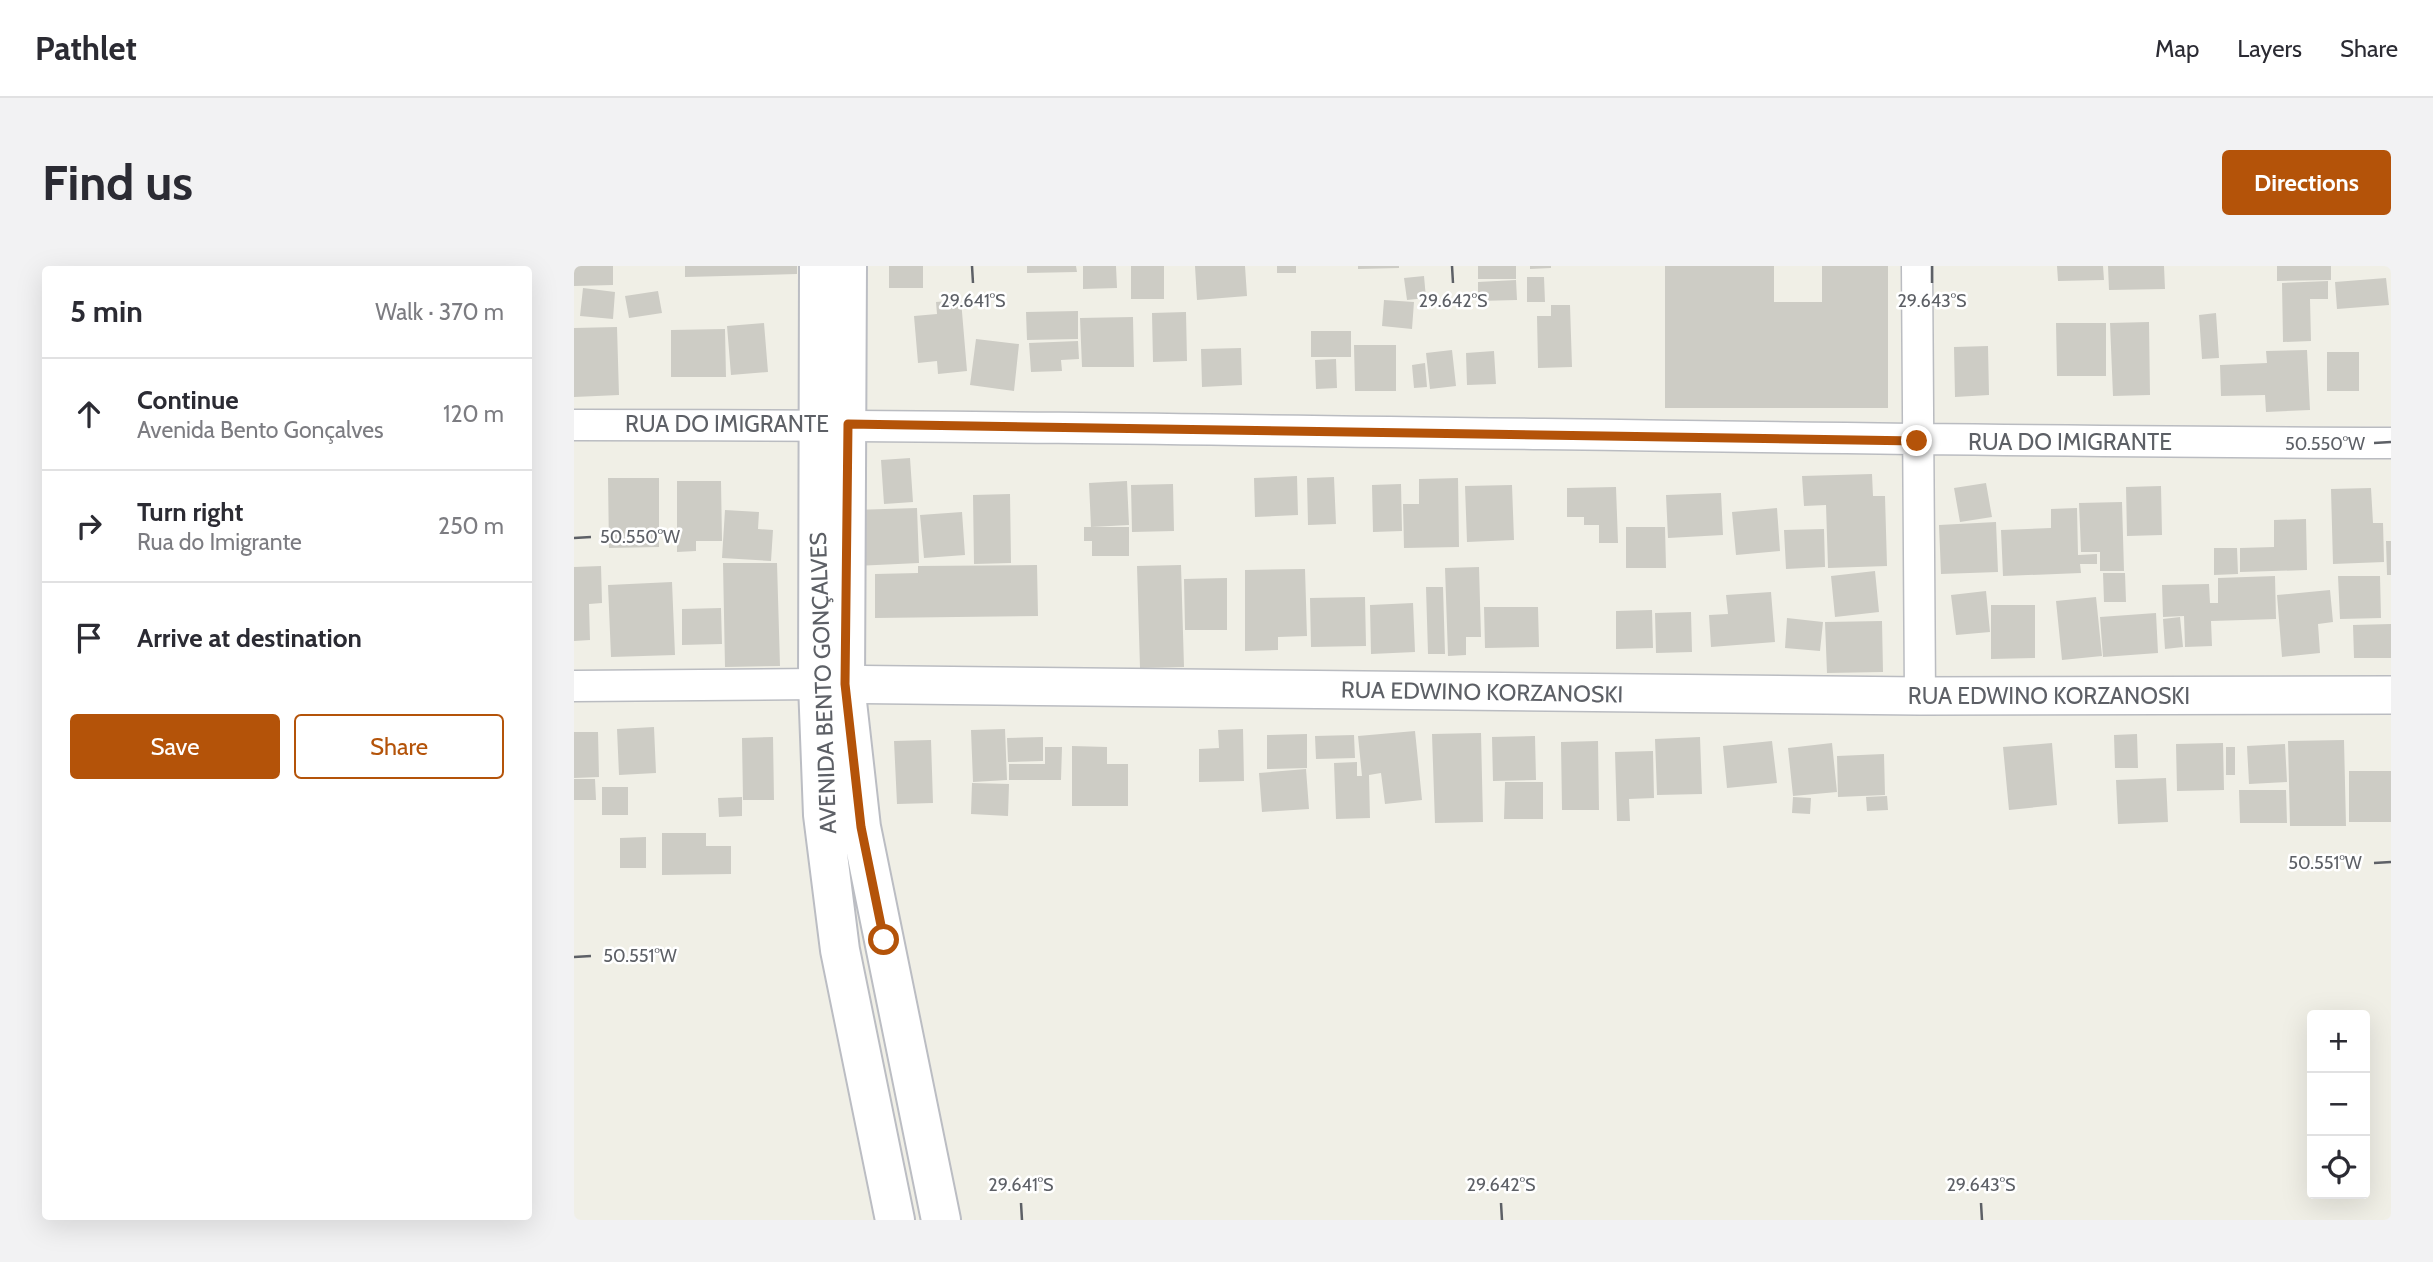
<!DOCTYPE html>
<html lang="en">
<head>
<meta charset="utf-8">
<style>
	:root { --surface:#fff; --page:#f2f2f3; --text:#2b2b33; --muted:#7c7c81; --line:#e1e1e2; --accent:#b45309 }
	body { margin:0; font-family:Cabin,sans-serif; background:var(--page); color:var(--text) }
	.controls { position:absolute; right:21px; bottom:21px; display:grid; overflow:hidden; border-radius:7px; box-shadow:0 7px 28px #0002 }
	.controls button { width:63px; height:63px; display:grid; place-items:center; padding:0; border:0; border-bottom:2px solid var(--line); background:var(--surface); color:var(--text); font:35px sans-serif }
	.stop { position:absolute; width:21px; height:21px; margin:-16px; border:5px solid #b45309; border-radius:50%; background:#fff }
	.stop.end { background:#b45309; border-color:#fff; box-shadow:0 2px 7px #0008 }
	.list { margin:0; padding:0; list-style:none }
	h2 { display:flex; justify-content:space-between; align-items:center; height:91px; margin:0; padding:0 28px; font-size:30px }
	h2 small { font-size:23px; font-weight:400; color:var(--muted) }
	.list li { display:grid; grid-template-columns:46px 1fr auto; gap:21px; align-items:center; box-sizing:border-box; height:112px; padding:0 28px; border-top:2px solid var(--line) }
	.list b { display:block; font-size:26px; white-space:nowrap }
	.list p { margin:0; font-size:23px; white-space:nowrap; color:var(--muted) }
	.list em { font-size:23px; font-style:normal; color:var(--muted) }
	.actions { display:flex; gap:14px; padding:21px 28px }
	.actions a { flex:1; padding:16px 0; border:2px solid var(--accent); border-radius:7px; text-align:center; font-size:24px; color:var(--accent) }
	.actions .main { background:var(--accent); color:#fff }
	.icon { flex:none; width:38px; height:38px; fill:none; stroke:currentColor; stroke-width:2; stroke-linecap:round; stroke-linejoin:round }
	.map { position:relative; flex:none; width:1817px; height:954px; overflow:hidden; border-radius:7px }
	header { display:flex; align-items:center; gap:42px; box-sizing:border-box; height:98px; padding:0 35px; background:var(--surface); border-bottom:2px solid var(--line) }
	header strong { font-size:33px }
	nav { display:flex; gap:38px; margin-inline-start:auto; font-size:24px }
	.intro { display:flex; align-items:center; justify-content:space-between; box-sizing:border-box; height:168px; padding:0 42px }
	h1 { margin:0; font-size:49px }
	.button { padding:18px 32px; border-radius:7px; background:var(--accent); color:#fff; font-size:24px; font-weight:700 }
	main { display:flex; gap:42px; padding:0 42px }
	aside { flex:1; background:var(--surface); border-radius:7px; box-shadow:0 7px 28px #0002 }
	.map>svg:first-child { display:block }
</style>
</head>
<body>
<header>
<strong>Pathlet</strong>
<nav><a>Map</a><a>Layers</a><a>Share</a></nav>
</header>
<div class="intro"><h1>Find us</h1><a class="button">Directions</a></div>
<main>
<aside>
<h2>5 min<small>Walk · 370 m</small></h2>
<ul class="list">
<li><svg class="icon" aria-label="ahead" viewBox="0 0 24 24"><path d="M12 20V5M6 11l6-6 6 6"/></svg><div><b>Continue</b><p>Avenida Bento Gonçalves</p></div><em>120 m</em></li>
<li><svg class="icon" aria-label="right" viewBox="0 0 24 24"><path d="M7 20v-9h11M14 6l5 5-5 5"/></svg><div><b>Turn right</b><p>Rua do Imigrante</p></div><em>250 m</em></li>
<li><svg class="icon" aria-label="arrive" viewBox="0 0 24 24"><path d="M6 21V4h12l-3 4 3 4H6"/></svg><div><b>Arrive at destination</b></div></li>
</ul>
<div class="actions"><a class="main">Save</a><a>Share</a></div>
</aside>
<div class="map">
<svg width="1817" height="954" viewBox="0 0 1817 954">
	<rect width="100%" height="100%" fill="#f0efe6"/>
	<!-- building -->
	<path fill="#cdccc5" d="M0,0H39V19L0,20Z
		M111,0H223V8L111,11Z
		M315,0H349V22H315Z
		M453,0H502L503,6L453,7Z
		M509,0H542L543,22L509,23Z
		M557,0H590V33H557Z
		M621,0H671L673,30L623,34Z
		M703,0H722V7H703Z
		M784,0H825V2L784,3Z
		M904,0H942V13H904Z
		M956,0H977V2L956,3Z
		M1091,0H1200V36H1248V0H1314V142H1091Z
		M1483,0H1529L1530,14L1484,15Z
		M1534,0H1590L1591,23L1535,24Z
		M1703,0H1757V14L1703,15Z
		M850,10L852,32L833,34L830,12Z
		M953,11H970L971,36H953Z
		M1812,12L1815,39L1763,43L1761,16Z
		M942,14L943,34L904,35V16Z
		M1754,15V33H1736L1737,75L1709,76L1708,17Z
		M9,22L41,26L39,53L6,50Z
		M84,25L88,47L55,52L51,30Z
		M387,34L393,105L364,108L363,95L344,97L340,50L363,48L362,36Z
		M810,34L840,36L838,63L808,60Z
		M977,39H996L998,101L964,102L963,50H977Z
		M504,45V73L453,74L452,46Z
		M612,46L613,95L579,96L578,47Z
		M1642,47L1645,92L1628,93L1625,49Z
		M559,51L560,101H508L506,52Z
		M1575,56L1576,129L1539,130L1536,57Z
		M190,57L194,106L157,109L153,60Z
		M1482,57H1532V110H1483Z
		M43,61L45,129L0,131V62Z
		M151,63L152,111H97V64Z
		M737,65H777V91H737Z
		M402,73L445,78L440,125L396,119Z
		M504,75L505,93L487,94L488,105L457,106L455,77Z
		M780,79H822V125H781Z
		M1414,80L1415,129L1381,131L1380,81Z
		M667,82L668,119L628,121L627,83Z
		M878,84L882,120L856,123L852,87Z
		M1733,84L1736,144L1692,146L1691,129L1647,130L1646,99L1693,97L1692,85Z
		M920,85L922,118L893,119L892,87Z
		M1753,86H1785V125H1753Z
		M762,93L763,122L742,123L741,94Z
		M851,97L853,121L840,122L838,99Z
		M336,192L339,236L310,238L307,194Z
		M1298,208L1299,230H1311L1313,300L1254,302L1252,239L1230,240L1228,210Z
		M723,210L724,249L681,251L680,212Z
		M760,211L762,258L734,259L733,212Z
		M34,212H85V281L35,282Z
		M884,212L885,281L830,282L829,238H845V213Z
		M103,215H147L148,275H122V285L103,286Z
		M553,215L555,259L517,261L515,217Z
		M1412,217L1418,251L1386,256L1380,222Z
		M599,218L600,265L558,266L557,219Z
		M827,218L828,265L799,266L798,219Z
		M938,219L940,274L893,276L891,220Z
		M1587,220L1588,269L1553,270L1552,221Z
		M1042,221L1044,277H1025V259H1010V251H993V222Z
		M1797,222L1799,257H1809L1810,296L1759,298L1757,223Z
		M1147,227L1149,269L1094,272L1092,229Z
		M436,228L437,297L400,298L399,229Z
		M1548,236L1550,305H1526V286H1507L1505,237Z
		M343,242L345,297L281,300L279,244Z
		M1203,242L1206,285L1162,289L1158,246Z
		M1503,242L1504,289L1523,288V298H1506L1507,307L1429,310L1427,264L1477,262V243Z
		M151,244L185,246L184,263L199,264L197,295L148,292Z
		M388,246L391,289L350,292L346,249Z
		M1732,253L1733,304L1666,306V282L1700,281V254Z
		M1422,256L1424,306L1367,308L1365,259Z
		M510,261H555V290H518V275H510Z
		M1052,261H1091L1092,302H1052Z
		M1250,263L1251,301L1212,303L1210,264Z
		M1812,275H1817V309H1813Z
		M1640,282H1663L1664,308L1640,309Z
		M149,297H203L206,400L151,401Z
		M463,299L464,350L301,352V308L344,307V300Z
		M607,299L610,401L566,402L563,300Z
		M27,300L28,337L15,338L16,374L0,375V301Z
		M905,301L907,371H892V389L874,390L871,302Z
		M731,303L733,370L704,371V384L671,385V304Z
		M1301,305L1305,346L1261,351L1257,310Z
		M1529,307H1551L1552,336H1530Z
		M1701,310L1702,353L1637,355L1638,380L1611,381L1610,350L1589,351L1588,319L1635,318L1636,337H1644V312Z
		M1764,310H1806L1807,352L1766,353Z
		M653,312V364H611L610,313Z
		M98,316L101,389L37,391L34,319Z
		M852,321H869L871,388H854Z
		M1756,324L1759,356L1744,358L1746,387L1708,391L1703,329Z
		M1412,325L1416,366L1382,369L1377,329Z
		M1197,326L1201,376L1137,381L1135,349L1154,348L1152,329Z
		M791,331L792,380L737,381L736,332Z
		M1522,331L1528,390L1488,394L1482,335Z
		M839,337L841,386L797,388L796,339Z
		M1417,339H1461V392L1417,393Z
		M910,341H964L965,381L911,382Z
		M147,342L148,378L108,379V343Z
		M1078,344L1079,382L1042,383V345Z
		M1117,346L1118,386L1082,387L1081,347Z
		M1582,347L1584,387L1529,391L1526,351Z
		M1606,351L1609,381L1591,383L1589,353Z
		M1213,352L1249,356L1246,385L1211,382Z
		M1308,355L1309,406L1253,407L1251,356Z
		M1817,358V392H1780L1779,359Z
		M80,461L82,507L45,509L43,463Z
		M431,463L433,514L399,516L397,464Z
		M669,463L670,515L625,516V483L645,482L644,464Z
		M841,465L848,534L811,538L807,507L795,509L796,552L762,553L760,497L783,496V510H788L784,470Z
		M0,466H24L25,511L0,512Z
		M907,467L909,556L861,557L858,468Z
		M733,468V502L693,503V469Z
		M1563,468L1564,502H1541L1540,469Z
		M780,469L781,492L742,493L741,470Z
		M961,470L962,514L919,515L918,471Z
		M199,471L200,534H169L168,472Z
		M469,471V495L434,496L433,472Z
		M1126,471L1128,528L1083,529L1081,473Z
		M357,474L359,537L323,538L320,475Z
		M1770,474L1772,560H1716L1714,475Z
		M1024,475L1025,544H988L987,476Z
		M1198,475L1203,517L1153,522L1149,480Z
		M1258,477L1263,526L1219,530L1214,482Z
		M1478,477L1483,539L1435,544L1429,481Z
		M1649,477L1650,524L1603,525L1602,478Z
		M1711,478L1713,516L1675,518L1673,480Z
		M498,480L533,481V498H554V540H498Z
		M471,481H488L487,514H435V498H471Z
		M1652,481H1661V509H1652Z
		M1079,485L1080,532L1055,533L1056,555H1043L1041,486Z
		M1310,488L1311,529L1264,531L1263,490Z
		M732,503L735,543L688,546L685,507Z
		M1775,505H1817V556H1775Z
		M1592,512L1594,556L1544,558L1542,514Z
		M0,513H21L22,534H0Z
		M931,516H969V553H930Z
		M398,517L435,518L434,550L397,548Z
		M28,521H54V549H28Z
		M1665,524H1712L1713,557H1666Z
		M1313,530L1314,544L1293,545L1292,531Z
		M168,531V550L145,551L144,532Z
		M1219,531L1237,532L1236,548L1218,547Z
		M88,567H132V580H157V608L88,609Z
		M72,571V602H46V572Z"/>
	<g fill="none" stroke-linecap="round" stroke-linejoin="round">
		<defs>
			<path id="minor" d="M1343,0L1346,430
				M0,159C606,159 1211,175 1817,177
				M0,420L244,418"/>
			<path id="tertiary" d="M244,418L1346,430L1817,429"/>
			<path id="secondary" d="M245,0L244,418L249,549L266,684L321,954
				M273,0L271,418L287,561L367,954"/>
		</defs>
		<!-- minor casing -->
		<use href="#minor" stroke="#babcc1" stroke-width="33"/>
		<!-- tertiary casing -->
		<use href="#tertiary" stroke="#babcc1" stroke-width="40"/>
		<!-- secondary casing -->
		<use href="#secondary" stroke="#bbbdc3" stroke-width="42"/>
		<!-- minor -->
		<use href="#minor" stroke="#fff" stroke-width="30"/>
		<!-- tertiary -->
		<use href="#tertiary" stroke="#fff" stroke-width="37"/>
		<!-- secondary -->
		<use href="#secondary" stroke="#fff" stroke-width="38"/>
	</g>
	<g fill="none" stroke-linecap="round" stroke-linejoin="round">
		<!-- route -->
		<path stroke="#b45309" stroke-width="9" d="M310,674L287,561L271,418L274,158L1343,175"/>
	</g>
	<!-- ticks -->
	<path fill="none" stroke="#5d6066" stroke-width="2.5" d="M398,0L399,17M878,0L879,17M1358,0V17M1800,177L1817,176M0,272L17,271M1800,597L1817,596M0,691L17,690M447,937L448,954M927,937L928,954M1407,937L1408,954"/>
	<g text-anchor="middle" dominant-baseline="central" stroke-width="5" stroke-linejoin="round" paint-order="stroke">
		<!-- street labels -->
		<g font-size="23" fill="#5d6066" stroke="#fff">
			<text x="153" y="158">RUA DO IMIGRANTE</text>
			<text x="1496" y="176">RUA DO IMIGRANTE</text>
			<text transform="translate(249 417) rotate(-92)">AVENIDA BENTO GONÇALVES</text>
			<text transform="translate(908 426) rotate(1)">RUA EDWINO KORZANOSKI</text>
			<text x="1475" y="430">RUA EDWINO KORZANOSKI</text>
		</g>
	</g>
	<g font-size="18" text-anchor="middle" fill="#5d6066" stroke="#fff" stroke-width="5" stroke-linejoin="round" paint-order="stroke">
		<text x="399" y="41">29.641°S</text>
		<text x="879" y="41">29.642°S</text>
		<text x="1358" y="41">29.643°S</text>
		<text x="1751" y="184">50.550°W</text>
		<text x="66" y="277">50.550°W</text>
		<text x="1751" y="603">50.551°W</text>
		<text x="66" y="696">50.551°W</text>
		<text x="447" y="925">29.641°S</text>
		<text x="927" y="925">29.642°S</text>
		<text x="1407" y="925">29.643°S</text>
	</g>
</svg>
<div class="controls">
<button>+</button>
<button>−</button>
<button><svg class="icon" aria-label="locate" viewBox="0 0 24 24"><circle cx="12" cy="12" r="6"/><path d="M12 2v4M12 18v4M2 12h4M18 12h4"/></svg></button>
</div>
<div class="stop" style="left:310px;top:674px"></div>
<div class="stop end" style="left:1343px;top:175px"></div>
</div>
</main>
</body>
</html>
